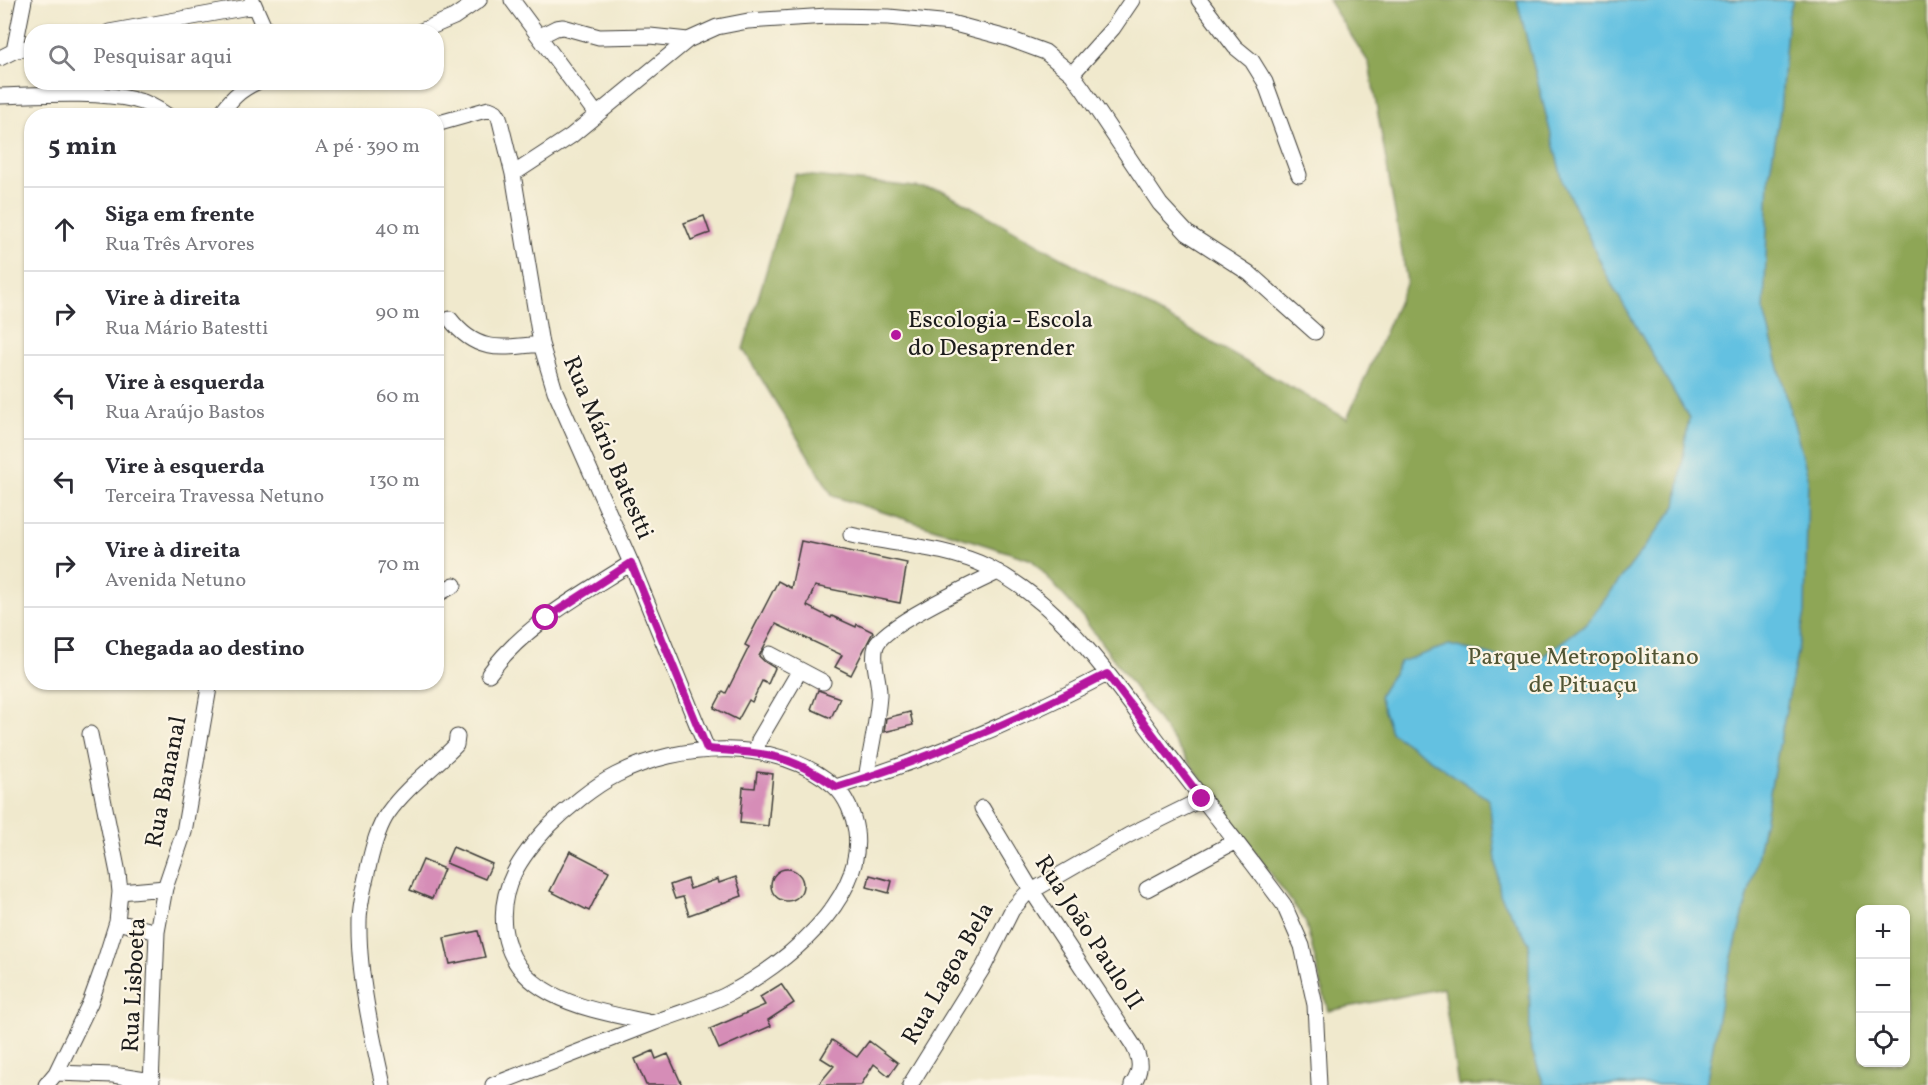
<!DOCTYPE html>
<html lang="pt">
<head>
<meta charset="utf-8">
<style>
	:root { --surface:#fff; --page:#f2f2f3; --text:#2b2b33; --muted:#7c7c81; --line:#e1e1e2 }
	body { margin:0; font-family:Vollkorn,serif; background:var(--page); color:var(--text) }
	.controls { position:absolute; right:18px; bottom:18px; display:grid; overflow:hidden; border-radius:12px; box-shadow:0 2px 4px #0004 }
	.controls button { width:54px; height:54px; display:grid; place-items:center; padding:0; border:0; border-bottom:2px solid var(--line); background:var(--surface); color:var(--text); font:30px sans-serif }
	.stop { position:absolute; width:18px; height:18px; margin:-14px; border:4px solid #b5179e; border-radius:50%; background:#fff }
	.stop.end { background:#b5179e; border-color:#fff; box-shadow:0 2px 6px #0008 }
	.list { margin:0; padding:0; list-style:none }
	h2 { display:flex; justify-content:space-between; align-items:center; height:78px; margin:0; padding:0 24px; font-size:26px }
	h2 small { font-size:20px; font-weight:400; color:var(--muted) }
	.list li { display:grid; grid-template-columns:39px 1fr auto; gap:18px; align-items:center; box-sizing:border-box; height:84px; padding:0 24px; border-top:2px solid var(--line) }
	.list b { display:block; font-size:22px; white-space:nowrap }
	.list p { margin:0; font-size:20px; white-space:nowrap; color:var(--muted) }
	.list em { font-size:20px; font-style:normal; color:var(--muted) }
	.icon { flex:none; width:33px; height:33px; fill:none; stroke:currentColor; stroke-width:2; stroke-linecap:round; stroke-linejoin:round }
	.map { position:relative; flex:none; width:1928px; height:1085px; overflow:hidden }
	.search { position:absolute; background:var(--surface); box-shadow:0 2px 4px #0004; left:24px; top:24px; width:420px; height:66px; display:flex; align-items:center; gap:15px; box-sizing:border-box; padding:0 21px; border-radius:24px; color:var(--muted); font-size:22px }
	.panel { position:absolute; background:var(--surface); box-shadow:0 2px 4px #0004; left:24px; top:108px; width:420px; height:582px; border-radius:24px }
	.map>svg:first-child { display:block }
</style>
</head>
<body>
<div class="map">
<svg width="1928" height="1085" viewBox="0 0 1928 1085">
	<rect width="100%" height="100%" fill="#fcf5e5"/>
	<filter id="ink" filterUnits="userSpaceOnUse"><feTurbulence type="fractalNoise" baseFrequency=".0167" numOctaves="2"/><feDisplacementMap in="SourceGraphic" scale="12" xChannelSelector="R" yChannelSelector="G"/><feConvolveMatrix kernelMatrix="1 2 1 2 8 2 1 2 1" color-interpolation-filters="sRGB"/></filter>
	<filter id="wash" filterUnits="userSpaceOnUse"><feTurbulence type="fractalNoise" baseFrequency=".008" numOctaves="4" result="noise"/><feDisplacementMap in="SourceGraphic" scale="24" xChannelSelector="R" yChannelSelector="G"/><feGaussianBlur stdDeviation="1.35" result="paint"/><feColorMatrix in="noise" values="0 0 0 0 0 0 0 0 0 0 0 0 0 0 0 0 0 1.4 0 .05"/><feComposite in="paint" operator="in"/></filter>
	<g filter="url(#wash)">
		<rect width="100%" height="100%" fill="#f0e9cd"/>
		<!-- forest -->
		<path fill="#8ea657" stroke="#55613a" stroke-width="1.5" fill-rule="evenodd" d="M1328,0H1928V1085H1458L1443,988L1328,1011L1305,920L1081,615L1032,560L833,496L743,349L795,174L942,190L1347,419L1407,282L1369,63ZM1860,910H1906V1062H1860Z"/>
		<!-- water -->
		<path fill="#63c1e1" stroke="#406e7e" stroke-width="1.5" d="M1517,0H1793L1788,17L1780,112L1769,177L1764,312L1808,476L1805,613L1755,869L1722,996L1706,1085H1544L1530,1045L1529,943L1500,895L1489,800L1391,732L1379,696L1400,662L1449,645L1531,665L1587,623L1676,506L1689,418L1607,276L1563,182Z"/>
		<g id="blocks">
			<!-- building -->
			<path fill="#d68db7" d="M704,216L710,233L691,240L684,223Z
				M801,541L907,563L900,603L815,586L807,606L831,618L832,616L856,627L857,624L873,632L851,675L835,667L842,655L776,624L759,656L765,662L775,668L768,684L762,681L752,702L749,700L738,720L714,708L723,691L726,693L749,647L745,645L778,581L791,588Z
				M818,690L840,698L831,718L811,709Z
				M910,712L913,725L884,732L886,718Z
				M757,772L773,774L768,826L740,823L743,787L755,788Z
				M453,847L492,864L485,879L446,863Z
				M570,851L609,871L589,911L550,891Z
				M423,860L444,869L432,899L410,890Z
				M771 885a16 16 0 1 1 32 0a16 16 0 1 1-32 0Z
				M870,875L892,881L889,893L867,887Z
				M736,877L742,896L689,915L683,897L675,899L670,885L687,879L690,889L718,879L719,883Z
				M478,931L485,957L450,964L444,938Z
				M781,984L794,1003L768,1020L771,1026L719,1049L710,1029L765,1005L760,997Z
				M832,1040L857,1057L869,1041L898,1063L889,1076L874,1064L861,1085H818L834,1066L821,1058Z
				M653,1051L656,1059L668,1054L682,1085H646L635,1059Z"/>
		</g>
	</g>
	<g filter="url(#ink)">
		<use href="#blocks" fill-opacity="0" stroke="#3c3b37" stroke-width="1.5"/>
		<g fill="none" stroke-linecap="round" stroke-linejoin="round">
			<defs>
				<path id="minor" d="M252,0L266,32
					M512,0L597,115
					M1199,0L1235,47L1252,61L1265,82L1299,175
					M109,32L254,6
					M419,32L454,17L479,0
					M540,36L556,28L563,27L599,37L650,36L688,40
					M14,51L24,0
					M0,58L14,51L32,47
					M1072,74L1113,28L1132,0
					M0,96C40,95 96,91 135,100C147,102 158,109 168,116
					M219,116C230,100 239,90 257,82
					M436,124L489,109L496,112L499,117L513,174L541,344L555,391L631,563L707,749
					M513,174L571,136L688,40L717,27L748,21L828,16L889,17L951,23L1007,38L1045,52L1072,74L1083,89L1160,204L1187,233L1249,273L1315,332
					M450,319C477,354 501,348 541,344
					M851,535C893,544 950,548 988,567C1065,605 1114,683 1164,749C1204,801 1245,852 1284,905L1302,946L1315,1005L1319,1085
					M436,595L454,585
					M770,654L823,682
					M489,674C524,625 581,595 631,563
					M756,752L759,740L800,670
					M866,779C870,752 877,724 879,696C880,681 871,661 876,646C883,626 975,583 998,572
					M836,787C929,759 1021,719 1107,674
					M982,808L1032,891L1133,1045C1141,1060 1142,1071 1132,1085
					M1147,889L1236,841
					M120,892L165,888
					M117,922L157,932
					M56,1073L113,1075L152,1081
					M46,1085L56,1073L90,1003L103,967L117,922L120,892L118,873L90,734
					M151,1085L157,932L165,888L184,832L210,682
					M383,1085C372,1036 358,973 359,922C359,903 365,883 369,864C373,847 378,827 388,813C407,786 434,768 456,745L457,737
					M493,1085C546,1064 600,1044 653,1023C678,1013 705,1006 728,994C784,965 865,901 856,831C854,816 846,796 834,786C779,737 679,742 616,775C594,786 566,809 548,827C521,856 499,887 504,928C513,1001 595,1010 652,1023
					M910,1085L984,966L1012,910L1025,895L1129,835L1202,799"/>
			</defs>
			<!-- minor casing -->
			<use href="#minor" stroke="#3c3b37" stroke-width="17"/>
			<!-- minor -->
			<use href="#minor" stroke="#fff" stroke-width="15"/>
		</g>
	</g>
	<g fill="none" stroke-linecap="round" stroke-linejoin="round" filter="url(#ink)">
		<!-- route -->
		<path stroke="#b5179e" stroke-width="8" d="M546,618L631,563L707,749C763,753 789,753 836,787C930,759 1020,719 1107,674L1202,799"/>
	</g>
	<!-- markers -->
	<circle fill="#b5179e" stroke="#fcf5e5" stroke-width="2" cx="896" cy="335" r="6"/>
	<g text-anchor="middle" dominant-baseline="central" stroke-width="4.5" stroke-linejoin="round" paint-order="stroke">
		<!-- poi labels -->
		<g font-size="24" fill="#1c1c1c" stroke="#fcf5e5" text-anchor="start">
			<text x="908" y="321">Escologia - Escola<tspan x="908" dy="28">do Desaprender</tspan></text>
		</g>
		<!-- street labels -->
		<g font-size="24" fill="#1c1c1c" stroke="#fcf5e5">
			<text transform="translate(607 448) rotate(67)">Rua Mário Batestti</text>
			<text transform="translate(167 782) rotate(-79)">Rua Bananal</text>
			<text transform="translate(1088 933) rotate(57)">Rua João Paulo II</text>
			<text transform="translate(949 974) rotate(-60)">Rua Lagoa Bela</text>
			<text transform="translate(135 985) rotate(-87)">Rua Lisboeta</text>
		</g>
		<!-- park labels -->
		<g font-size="24" fill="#515534" stroke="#fcf5e5">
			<text x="1583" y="658">Parque Metropolitano<tspan x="1583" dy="28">de Pituaçu</tspan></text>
		</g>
	</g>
</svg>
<div class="controls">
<button>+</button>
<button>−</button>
<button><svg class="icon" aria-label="locate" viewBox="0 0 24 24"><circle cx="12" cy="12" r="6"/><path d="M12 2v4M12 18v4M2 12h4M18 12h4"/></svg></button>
</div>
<div class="stop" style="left:546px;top:618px"></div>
<div class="stop end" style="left:1202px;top:799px"></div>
<div class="search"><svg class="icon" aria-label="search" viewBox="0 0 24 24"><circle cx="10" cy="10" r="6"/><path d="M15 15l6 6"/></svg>Pesquisar aqui</div>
<section class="panel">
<h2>5 min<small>A pé · 390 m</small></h2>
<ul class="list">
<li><svg class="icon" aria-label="ahead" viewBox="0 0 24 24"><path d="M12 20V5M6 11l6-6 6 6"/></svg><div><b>Siga em frente</b><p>Rua Três Arvores</p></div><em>40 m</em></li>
<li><svg class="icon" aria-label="right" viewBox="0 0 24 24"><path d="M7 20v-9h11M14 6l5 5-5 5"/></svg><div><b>Vire à direita</b><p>Rua Mário Batestti</p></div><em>90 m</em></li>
<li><svg class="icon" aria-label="left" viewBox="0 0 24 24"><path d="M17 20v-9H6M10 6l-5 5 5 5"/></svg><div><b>Vire à esquerda</b><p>Rua Araújo Bastos</p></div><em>60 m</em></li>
<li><svg class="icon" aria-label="left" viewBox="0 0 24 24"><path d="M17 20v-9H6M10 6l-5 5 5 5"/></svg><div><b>Vire à esquerda</b><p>Terceira Travessa Netuno</p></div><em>130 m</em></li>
<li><svg class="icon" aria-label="right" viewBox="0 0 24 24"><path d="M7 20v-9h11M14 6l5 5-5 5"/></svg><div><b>Vire à direita</b><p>Avenida Netuno</p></div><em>70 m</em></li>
<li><svg class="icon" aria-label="arrive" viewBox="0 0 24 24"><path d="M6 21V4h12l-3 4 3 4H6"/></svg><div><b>Chegada ao destino</b></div></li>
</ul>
</section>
</div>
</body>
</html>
